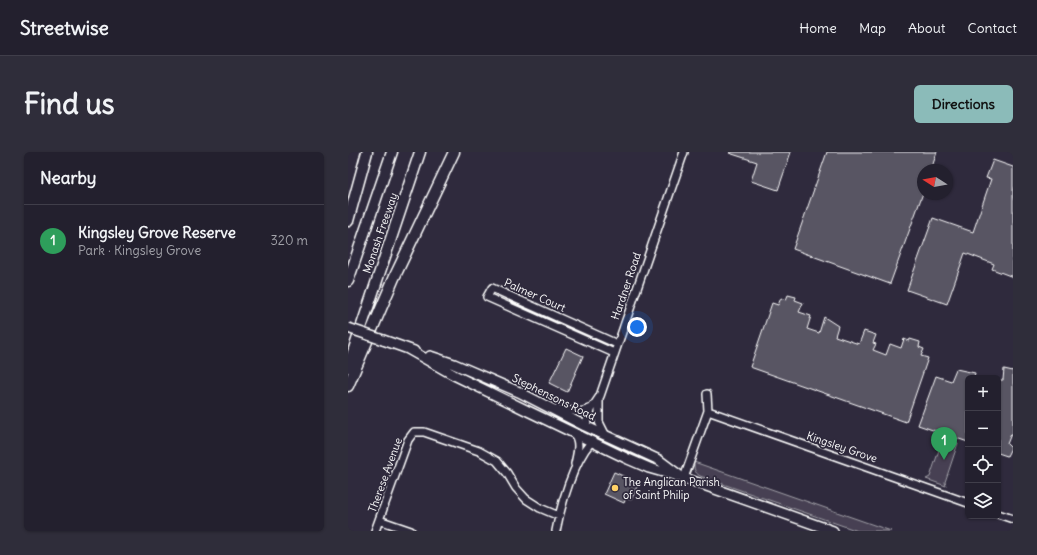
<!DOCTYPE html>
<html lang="en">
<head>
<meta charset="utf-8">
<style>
	:root { --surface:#23202e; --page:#2f2d3a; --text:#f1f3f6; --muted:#a3a3aa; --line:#403e4a; --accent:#8bbbb9 }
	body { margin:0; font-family:Delius,sans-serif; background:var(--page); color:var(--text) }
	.controls { position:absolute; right:12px; bottom:12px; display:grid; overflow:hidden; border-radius:6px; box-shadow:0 1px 3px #0004 }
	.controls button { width:36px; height:36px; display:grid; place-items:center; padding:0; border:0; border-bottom:1px solid var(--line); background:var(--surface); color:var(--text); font:20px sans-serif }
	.compass { position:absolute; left:569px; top:12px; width:36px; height:36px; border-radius:50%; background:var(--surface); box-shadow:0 1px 3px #0004; rotate:281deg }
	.you { position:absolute; left:289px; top:175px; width:14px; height:14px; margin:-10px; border:3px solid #fff; border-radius:50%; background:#1a73e8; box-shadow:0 0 0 6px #1a73e833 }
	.badge { display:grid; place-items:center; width:26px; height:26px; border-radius:50%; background:var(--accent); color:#fff; font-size:13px; font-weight:700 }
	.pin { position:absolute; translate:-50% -33px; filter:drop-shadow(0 1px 2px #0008) }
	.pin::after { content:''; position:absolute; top:21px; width:14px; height:12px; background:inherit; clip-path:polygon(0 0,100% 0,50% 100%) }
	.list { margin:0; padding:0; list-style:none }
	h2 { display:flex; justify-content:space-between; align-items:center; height:52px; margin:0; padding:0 16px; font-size:17px }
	h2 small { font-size:13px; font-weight:400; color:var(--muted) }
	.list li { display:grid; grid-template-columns:26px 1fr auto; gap:12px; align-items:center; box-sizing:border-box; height:72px; padding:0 16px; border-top:1px solid var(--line) }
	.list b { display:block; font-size:15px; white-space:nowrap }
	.list p { margin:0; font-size:13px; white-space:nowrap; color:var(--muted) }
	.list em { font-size:13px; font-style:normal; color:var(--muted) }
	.icon { flex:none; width:22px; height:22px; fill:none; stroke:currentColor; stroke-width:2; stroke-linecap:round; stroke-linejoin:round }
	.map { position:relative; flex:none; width:665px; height:379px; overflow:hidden; border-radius:6px }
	header { display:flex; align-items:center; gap:24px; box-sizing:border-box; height:56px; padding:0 20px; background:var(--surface); border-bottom:1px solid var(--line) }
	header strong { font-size:19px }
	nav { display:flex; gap:22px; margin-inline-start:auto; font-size:14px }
	.intro { display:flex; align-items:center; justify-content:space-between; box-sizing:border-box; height:96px; padding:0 24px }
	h1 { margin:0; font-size:28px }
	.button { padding:10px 18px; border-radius:6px; background:var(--accent); color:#111; font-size:14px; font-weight:700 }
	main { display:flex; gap:24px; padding:0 24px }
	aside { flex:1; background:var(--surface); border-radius:6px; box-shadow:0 1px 3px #0004 }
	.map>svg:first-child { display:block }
</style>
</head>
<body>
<header>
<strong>Streetwise</strong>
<nav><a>Home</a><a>Map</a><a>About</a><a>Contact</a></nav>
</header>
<div class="intro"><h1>Find us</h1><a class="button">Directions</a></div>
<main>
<aside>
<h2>Nearby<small></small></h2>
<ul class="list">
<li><span class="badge" style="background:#2e9e5b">1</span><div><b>Kingsley Grove Reserve</b><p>Park · Kingsley Grove</p></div><em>320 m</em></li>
</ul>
</aside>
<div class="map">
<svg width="665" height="379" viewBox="0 0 665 379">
	<rect width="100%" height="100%" fill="#2f2a3d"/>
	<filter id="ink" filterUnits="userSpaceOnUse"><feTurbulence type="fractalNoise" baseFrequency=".025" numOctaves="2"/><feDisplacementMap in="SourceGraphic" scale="8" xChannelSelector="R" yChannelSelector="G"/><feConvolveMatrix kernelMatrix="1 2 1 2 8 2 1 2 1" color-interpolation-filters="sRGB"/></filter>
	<g filter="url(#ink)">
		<!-- green -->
		<path fill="#464152" stroke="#a2a0a8" d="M595,286L610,291L597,330L598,334L578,327L582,325Z
			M346,310L543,379H510L352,324C346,320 346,317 346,310Z"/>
		<!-- building -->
		<path fill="#595564" stroke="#fff" d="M382,0H443L430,38L403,29L409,10L381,1Z
			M479,0H589L583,18H575V41L542,132L445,97Z
			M645,8L665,15V125L644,117L646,112L617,101L599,152L559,138L585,66L625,80L643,27L638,26Z
			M440,143L448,145L447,148L455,151L451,160L463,164L459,177L471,181L476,165L490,174L487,184L511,192L516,179L528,183L525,191L528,192L525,198L538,203L542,192L553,196L556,187L561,189L562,187L572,190L571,195L576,197L573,204L580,206L558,270L402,215L424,151L430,153L433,146L438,148Z
			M218,196L235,204L219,240L201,231Z
			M608,217L627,221L626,226H620V290L570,273L588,224L603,229Z
			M656,217L665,219V281L663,282L659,292L663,296L659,304L650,301V232L652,228H655Z
			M266,320L291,331L283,348L278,346L276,351L256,342Z"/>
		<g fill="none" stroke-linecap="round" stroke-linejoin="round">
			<defs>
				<path id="minor" d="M266,201L139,145L144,136L269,192
					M359,242L360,259
					M251,246V270L258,284
					M207,257L233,260L244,256
					M237,274L244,256L252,244L336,0
					M226,282C233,290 229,302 227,312
					M336,326L360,259L620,351
					M650,362L665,367
					M31,368L63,379
					M27,379L60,288L66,280H76L131,299L149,309L159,321L168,336L178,347L192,356L211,364
					M208,379C213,352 225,311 243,290"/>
				<path id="major" d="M35,188L66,199
					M60,197L106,223L182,260L280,307L301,316L336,326L485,379
					M82,204L106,212L171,240L237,274L311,308L331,323"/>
				<path id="highway" d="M0,69L19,0
					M0,129L44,0
					M0,215L72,0
					M0,234L46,126L106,0"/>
			</defs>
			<!-- minor casing -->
			<use href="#minor" stroke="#fff" stroke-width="10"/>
			<!-- major casing -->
			<use href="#major" stroke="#fff" stroke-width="12"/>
			<!-- highway casing -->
			<use href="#highway" stroke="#fff" stroke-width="13"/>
			<!-- minor -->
			<use href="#minor" stroke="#2f2a3d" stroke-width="7"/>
			<!-- major -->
			<use href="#major" stroke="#2f2a3d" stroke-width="9"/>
			<!-- highway -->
			<use href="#highway" stroke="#2f2a3d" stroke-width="10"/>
			<defs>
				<path id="major-bridge" d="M0,176L35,188"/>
			</defs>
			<!-- major-bridge casing -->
			<use href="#major-bridge" stroke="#fff" stroke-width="12" stroke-linecap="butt"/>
			<!-- major-bridge -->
			<use href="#major-bridge" stroke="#2f2a3d" stroke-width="9"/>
		</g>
	</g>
	<!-- markers -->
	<circle fill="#ffd166" stroke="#2f2a3d" stroke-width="1.5" cx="267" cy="336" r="4"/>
	<g text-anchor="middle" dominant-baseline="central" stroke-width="3.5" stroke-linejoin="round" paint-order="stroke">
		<!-- street labels -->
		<g font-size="11" fill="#fff" stroke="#2f2a3d">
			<text transform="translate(32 81) rotate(-71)">Monash Freeway</text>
			<text transform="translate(278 134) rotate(-71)">Hardner Road</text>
			<text transform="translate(187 143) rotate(24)">Palmer Court</text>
			<text transform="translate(206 245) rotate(26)">Stephensons Road</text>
			<text transform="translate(494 295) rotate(19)">Kingsley Grove</text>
			<text transform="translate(37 323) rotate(-70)">Therese Avenue</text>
		</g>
		<!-- poi labels -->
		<g font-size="11" fill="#fff" stroke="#2f2a3d" text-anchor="start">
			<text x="275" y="330">The Anglican Parish<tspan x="275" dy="13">of Saint Philip</tspan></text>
		</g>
	</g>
</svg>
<div class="controls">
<button>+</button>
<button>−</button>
<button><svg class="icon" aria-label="locate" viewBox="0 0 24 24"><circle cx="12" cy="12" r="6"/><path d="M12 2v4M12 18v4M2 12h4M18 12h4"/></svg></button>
<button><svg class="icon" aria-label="layers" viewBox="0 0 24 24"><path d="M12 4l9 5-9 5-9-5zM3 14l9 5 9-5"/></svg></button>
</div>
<svg class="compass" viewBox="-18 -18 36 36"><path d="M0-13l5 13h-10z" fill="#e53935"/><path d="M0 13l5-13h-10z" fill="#a3a3aa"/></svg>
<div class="you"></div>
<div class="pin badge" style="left:596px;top:308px;background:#2e9e5b">1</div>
</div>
</main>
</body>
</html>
